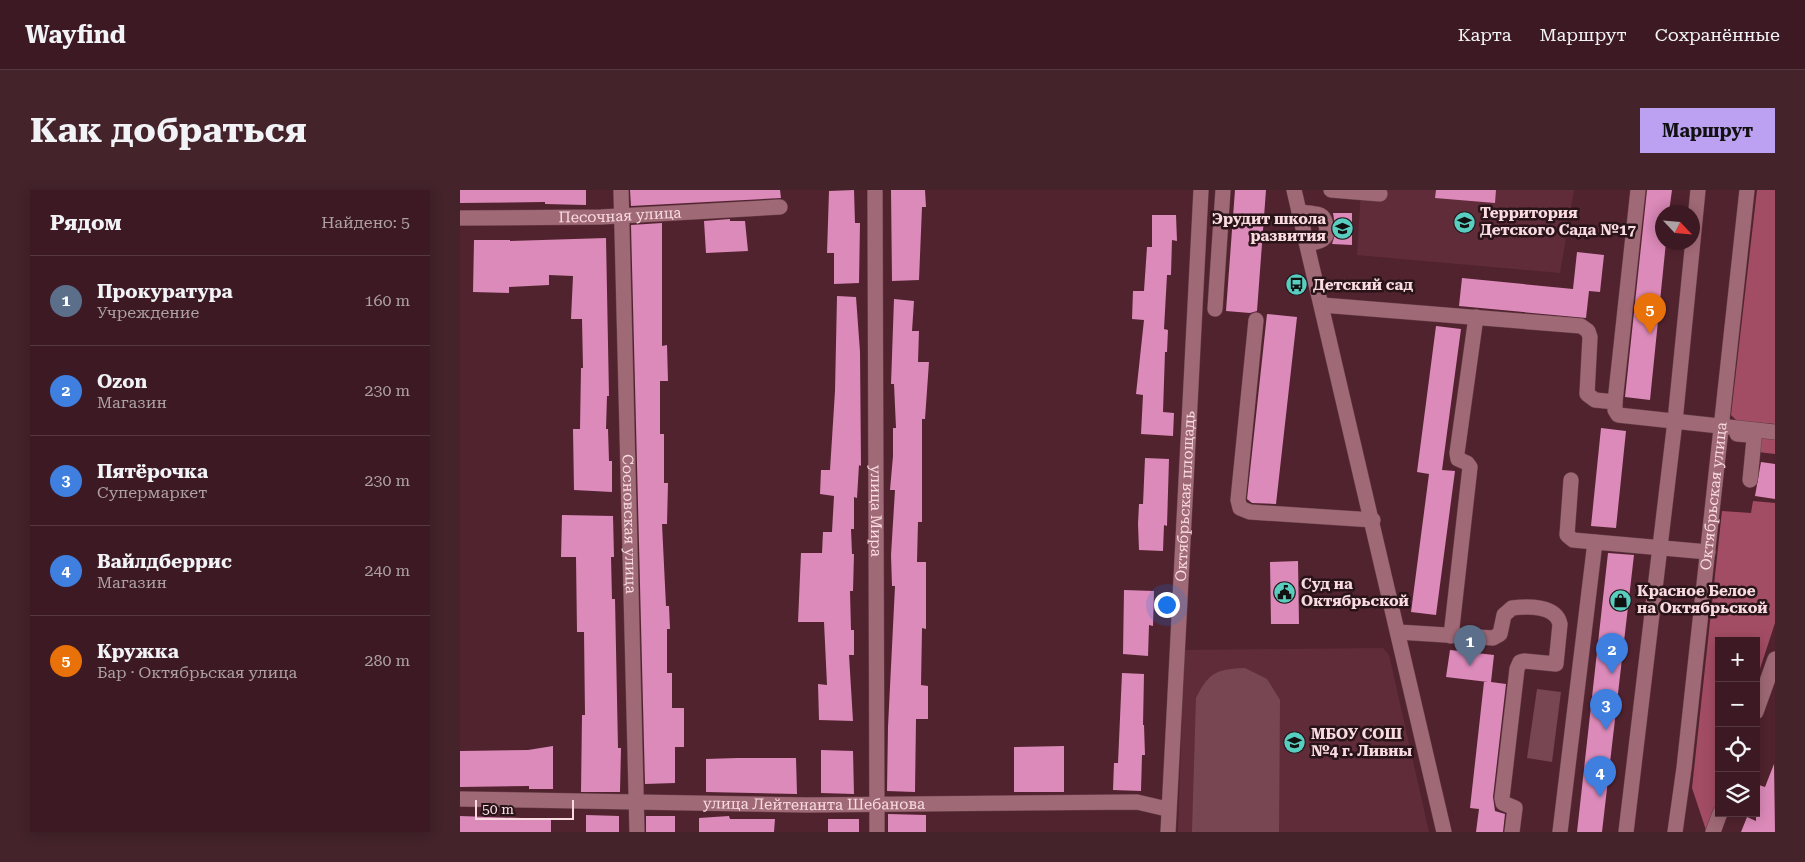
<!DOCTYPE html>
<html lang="ru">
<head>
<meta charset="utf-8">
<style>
	:root { --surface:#3d1a23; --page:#44232b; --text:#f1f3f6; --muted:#ada1a6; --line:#563841; --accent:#bca0f2 }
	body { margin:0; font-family:"Roboto Serif",serif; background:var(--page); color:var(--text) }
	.controls { position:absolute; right:15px; bottom:15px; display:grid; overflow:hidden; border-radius:0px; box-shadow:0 2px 12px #0003 }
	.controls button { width:45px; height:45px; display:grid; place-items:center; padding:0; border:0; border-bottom:1px solid var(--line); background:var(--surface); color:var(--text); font:25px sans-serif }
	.compass { position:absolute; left:1195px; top:15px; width:45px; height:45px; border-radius:50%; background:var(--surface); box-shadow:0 2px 12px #0003; rotate:116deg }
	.scale { position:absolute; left:15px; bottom:12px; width:99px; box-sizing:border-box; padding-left:5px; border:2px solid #fadbe1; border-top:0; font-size:14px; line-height:18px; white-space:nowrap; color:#fadbe1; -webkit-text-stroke:4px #291419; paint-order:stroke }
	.you { position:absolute; left:706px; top:414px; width:18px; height:18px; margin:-12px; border:4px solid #fff; border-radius:50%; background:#1a73e8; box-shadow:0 0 0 8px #1a73e833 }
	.badge { display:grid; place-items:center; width:32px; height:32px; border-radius:50%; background:var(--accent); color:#fff; font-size:16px; font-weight:700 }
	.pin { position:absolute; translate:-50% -41px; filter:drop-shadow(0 1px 2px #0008) }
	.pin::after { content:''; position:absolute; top:26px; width:18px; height:15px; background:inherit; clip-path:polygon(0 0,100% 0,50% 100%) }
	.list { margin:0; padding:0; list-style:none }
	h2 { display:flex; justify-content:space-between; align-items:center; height:65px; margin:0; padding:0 20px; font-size:21px }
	h2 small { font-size:16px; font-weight:400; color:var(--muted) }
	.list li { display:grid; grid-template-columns:32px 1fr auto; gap:15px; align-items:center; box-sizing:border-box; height:90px; padding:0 20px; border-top:1px solid var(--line) }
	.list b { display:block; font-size:19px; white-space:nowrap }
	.list p { margin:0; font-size:16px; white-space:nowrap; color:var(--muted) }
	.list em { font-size:16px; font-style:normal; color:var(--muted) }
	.icon { flex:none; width:28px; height:28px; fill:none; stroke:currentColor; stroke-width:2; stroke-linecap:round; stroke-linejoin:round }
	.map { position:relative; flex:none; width:1315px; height:642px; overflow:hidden; border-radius:0px }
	header { display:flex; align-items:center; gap:30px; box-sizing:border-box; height:70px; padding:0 25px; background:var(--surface); border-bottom:1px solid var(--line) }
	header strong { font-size:24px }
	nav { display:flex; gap:28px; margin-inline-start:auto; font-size:18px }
	.intro { display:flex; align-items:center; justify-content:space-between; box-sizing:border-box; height:120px; padding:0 30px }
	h1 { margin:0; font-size:35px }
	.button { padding:12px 22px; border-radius:0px; background:var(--accent); color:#111; font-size:18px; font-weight:700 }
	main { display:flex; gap:30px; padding:0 30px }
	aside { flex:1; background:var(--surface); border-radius:0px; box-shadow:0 2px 12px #0003 }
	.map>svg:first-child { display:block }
</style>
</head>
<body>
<header>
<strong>Wayfind</strong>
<nav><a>Карта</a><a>Маршрут</a><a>Сохранённые</a></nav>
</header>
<div class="intro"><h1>Как добраться</h1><a class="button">Маршрут</a></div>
<main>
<aside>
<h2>Рядом<small>Найдено: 5</small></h2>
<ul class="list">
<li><span class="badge" style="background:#5c6f8a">1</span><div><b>Прокуратура</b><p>Учреждение</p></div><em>160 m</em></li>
<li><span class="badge" style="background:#3f7fe0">2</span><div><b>Ozon</b><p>Магазин</p></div><em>230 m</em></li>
<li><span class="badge" style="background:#3f7fe0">3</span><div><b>Пятёрочка</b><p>Супермаркет</p></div><em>230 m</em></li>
<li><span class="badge" style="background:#3f7fe0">4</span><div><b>Вайлдберрис</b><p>Магазин</p></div><em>240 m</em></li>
<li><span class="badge" style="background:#e8710a">5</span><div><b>Кружка</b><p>Бар · Октябрьская улица</p></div><em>280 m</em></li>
</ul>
</aside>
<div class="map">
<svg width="1315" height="642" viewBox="0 0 1315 642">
	<rect width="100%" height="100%" fill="#51232f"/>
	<!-- built -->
	<path fill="#612c3a" d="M901,0H1114L1100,83L897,65Z
		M923,458L929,465L969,642H718L724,460Z"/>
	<!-- green -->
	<path fill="#784652" d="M785,478L807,489L820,510L819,642H732L736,508C749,482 757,479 785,478Z
		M1077,499L1101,502L1092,572L1067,568Z"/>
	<!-- forest -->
	<path fill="#a34d64" d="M1297,0H1315V234L1277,231L1271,225Z
		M1301,246L1315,247V264L1298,262Z
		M1293,311L1315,313V433L1296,491V451H1259V609L1250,637L1246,640L1232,598L1262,321L1291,323Z"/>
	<!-- building -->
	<path fill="#dc8ab9" d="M0,0H126V15L85,14V12L0,13Z
		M170,0H320L321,8L171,16Z
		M394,0L395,33H400L399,93L374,94V63H367L369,1Z
		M431,0H465L466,17H462L459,90L432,91Z
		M775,0H806L797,121L790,123L766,121Z
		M976,0H1036L1035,13L975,8Z
		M1187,0H1212L1209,22H1202V52H1206L1190,210L1165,207Z
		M873,23H892V55L872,54L876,41Z
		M692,25H716L717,51L712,50L711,85H707L704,139L708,140L707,162H705L703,222L714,223L713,246L681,244L683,205L676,204L684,130L672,129L673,101H684L687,57H692Z
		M270,29V31H285L288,61L246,63L244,31Z
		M202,33V156L207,155L208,191H200V244H204V293H208L207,334H202L206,416H209L210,439H207V483H212V518H224V557H215V593L185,594L171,35Z
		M146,48L149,206H147L146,239H148L149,271H152V302L114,300L113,239H120L121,178H123L122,129H111L113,86L89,85V95L49,97V103L13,102L14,50H50V51Z
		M1117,62L1144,65L1140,102L1129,101L1126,128L999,116L1002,88L1113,99Z
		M377,106L396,107L400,162L401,276L399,275L397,308L394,307V339H391L392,364H394L393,401H390L391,440H394V465H389L393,531L359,530L358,494L367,495L364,432H338L341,363H362L363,342H372L374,306L360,304L361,280H370L375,201Z
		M434,109L454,111L452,141H459L458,172H469L465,229H462V332H458L457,372H466V439L462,438L461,495L468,496V529H456L455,602L427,601L428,537L435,396H432L431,365L435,300H430L433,266V238H436L434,194H431Z
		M807,124L837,127L816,314L792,313L787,309Z
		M976,136L1001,139L982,280L995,281L976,425L951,422L969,284L957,282Z
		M1141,238L1166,241L1156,338L1131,336Z
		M685,268L709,269L707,336L704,335L703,361L679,360L678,334L679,314H683Z
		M1301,272L1315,274V309L1295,306Z
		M102,325L153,326L154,367H151L152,409H155L158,558H161L160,602H121L122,525H125L124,442H117L116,367H101Z
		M1148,363L1174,365L1142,642H1117Z
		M838,371L839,434H811L810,372Z
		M664,400L694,401L693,436L689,435L688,466L663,464Z
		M990,460L1034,465L1031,492L1046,494L1033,607L1035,621L1045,624L1043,642H1016L1019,619L1010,618L1024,492H1028L986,487Z
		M662,483L684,484L683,535H684L685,565H682L681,601L653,600L654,573H658Z
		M93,556V599H69V596L0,597V561L68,560Z
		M604,556V602H554V557Z
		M361,560L393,561L394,604L361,603Z
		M277,568H336L337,604L246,602V569Z
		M1314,574L1315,642H1281L1287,627L1296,631V594L1305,597Z
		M428,624L466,625V642H428Z
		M126,625L159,626V642H126Z
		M0,626L91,629V642H0Z
		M186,626H215V642H186Z
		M269,626L270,629H315L314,642H239V628Z
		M368,629H399V642H368Z"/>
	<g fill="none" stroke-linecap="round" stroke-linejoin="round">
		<defs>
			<g id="minor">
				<path id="s1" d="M161,0L177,642"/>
				<path id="s2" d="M415,0L417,642"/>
				<path d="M834,0L984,642"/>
				<path d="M871,0L920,4"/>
				<path d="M839,22C846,23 854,23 860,25C864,27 865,30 866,35C870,50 859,52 847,54"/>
				<path id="s3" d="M0,28L141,27L320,17"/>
				<path d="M862,115L1121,136L1128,141L1130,147L1127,204L1135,210L1155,212V220L1158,225L1315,242"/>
				<path d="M755,119L763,0"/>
				<path d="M796,130L778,310L780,318L790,322L913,330"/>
				<path d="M1155,212L1178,0"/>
				<path d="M1277,244L1289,245L1294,249L1290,290"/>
				<path d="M1111,290L1107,345L1113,350L1135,352"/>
				<path d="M938,442L1033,448L1040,444L1044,425L1052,418C1067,416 1096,415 1100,434L1096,474L1064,471L1060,472L1057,479L1042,608L1043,613L1055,618L1052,642"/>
				<path d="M991,446L1010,277L1007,273L998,269L997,263L1016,127"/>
				<path d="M1296,522L1315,469"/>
				<path id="s4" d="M0,609L347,615L677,612L707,619"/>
				<path id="s5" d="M708,642L741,0"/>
				<path d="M1100,642L1135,352L1248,362"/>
				<path d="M1166,642L1215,231L1238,0"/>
				<path id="s6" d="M1215,642L1224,578L1287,0"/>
				<path d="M1253,642L1260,623"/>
			</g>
		</defs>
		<!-- minor casing -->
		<use href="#minor" stroke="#68404c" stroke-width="16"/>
		<!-- minor -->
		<use href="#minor" stroke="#9f6975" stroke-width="15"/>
	</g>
	<!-- icons -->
	<defs>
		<symbol id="school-disc" viewBox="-11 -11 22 22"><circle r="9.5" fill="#58cec0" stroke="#291419"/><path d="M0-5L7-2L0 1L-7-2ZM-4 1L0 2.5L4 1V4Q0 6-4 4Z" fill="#111"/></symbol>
		<symbol id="bus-disc" viewBox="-11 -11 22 22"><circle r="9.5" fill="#58cec0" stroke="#291419"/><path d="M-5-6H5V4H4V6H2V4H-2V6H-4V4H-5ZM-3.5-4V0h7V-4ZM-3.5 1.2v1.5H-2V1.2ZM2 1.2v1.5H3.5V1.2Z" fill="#111"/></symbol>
		<symbol id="civic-disc" viewBox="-11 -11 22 22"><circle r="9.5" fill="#58cec0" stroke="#291419"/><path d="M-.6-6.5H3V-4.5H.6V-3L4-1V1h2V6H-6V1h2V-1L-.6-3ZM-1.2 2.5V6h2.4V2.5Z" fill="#111"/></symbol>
		<symbol id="shop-disc" viewBox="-11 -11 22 22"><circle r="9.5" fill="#58cec0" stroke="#291419"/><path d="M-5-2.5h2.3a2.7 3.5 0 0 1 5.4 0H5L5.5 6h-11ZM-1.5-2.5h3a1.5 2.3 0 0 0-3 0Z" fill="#111"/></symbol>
	</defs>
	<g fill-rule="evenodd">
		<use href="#school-disc" x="992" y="20" width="25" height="25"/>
		<use href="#school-disc" x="870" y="26" width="25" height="25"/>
		<use href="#bus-disc" x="824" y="82" width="25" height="25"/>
		<use href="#civic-disc" x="812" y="390" width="25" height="25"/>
		<use href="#shop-disc" x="1148" y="398" width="25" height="25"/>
		<use href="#school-disc" x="822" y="540" width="25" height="25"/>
	</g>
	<g text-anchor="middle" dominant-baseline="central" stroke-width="5" stroke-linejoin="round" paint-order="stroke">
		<!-- poi labels -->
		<g font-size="15" font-weight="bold" fill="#fadbe1" stroke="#291419" text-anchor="start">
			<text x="1020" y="23">Территория<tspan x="1020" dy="17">Детского Сада №17</tspan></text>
			<text x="866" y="29" text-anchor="end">Эрудит школа<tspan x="866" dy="17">развития</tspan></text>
			<text x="853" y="95">Детский сад</text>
			<text x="841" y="394">Суд на<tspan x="841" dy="17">Октябрьской</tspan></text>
			<text x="1177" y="401">Красное Белое<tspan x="1177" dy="17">на Октябрьской</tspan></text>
			<text x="851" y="544">МБОУ СОШ<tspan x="851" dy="17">№4 г. Ливны</tspan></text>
		</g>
		<!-- street labels -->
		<g font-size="15" fill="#fadbe1" stroke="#291419">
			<text stroke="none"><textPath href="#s3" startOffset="160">Песочная улица</textPath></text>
			<text stroke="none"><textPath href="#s5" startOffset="336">Октябрьская площадь</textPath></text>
			<text stroke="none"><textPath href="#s6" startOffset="338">Октябрьская улица</textPath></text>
			<text stroke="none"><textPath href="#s2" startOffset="321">улица Мира</textPath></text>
			<text stroke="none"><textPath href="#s1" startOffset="334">Сосновская улица</textPath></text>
			<text stroke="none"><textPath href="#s4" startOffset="354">улица Лейтенанта Шебанова</textPath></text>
		</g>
	</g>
</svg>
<div class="controls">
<button>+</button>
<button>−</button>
<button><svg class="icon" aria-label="locate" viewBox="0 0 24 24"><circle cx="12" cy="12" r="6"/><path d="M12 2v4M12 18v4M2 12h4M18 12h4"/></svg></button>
<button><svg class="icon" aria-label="layers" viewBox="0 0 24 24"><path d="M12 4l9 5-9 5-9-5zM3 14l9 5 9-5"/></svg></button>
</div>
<svg class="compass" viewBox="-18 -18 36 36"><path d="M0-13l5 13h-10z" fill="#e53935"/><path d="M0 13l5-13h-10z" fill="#ada1a6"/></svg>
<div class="scale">50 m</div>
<div class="you"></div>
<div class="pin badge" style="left:1010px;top:476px;background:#5c6f8a">1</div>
<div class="pin badge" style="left:1152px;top:484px;background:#3f7fe0">2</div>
<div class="pin badge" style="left:1146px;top:540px;background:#3f7fe0">3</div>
<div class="pin badge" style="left:1140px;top:607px;background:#3f7fe0">4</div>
<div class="pin badge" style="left:1190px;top:144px;background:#e8710a">5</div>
</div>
</main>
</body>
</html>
